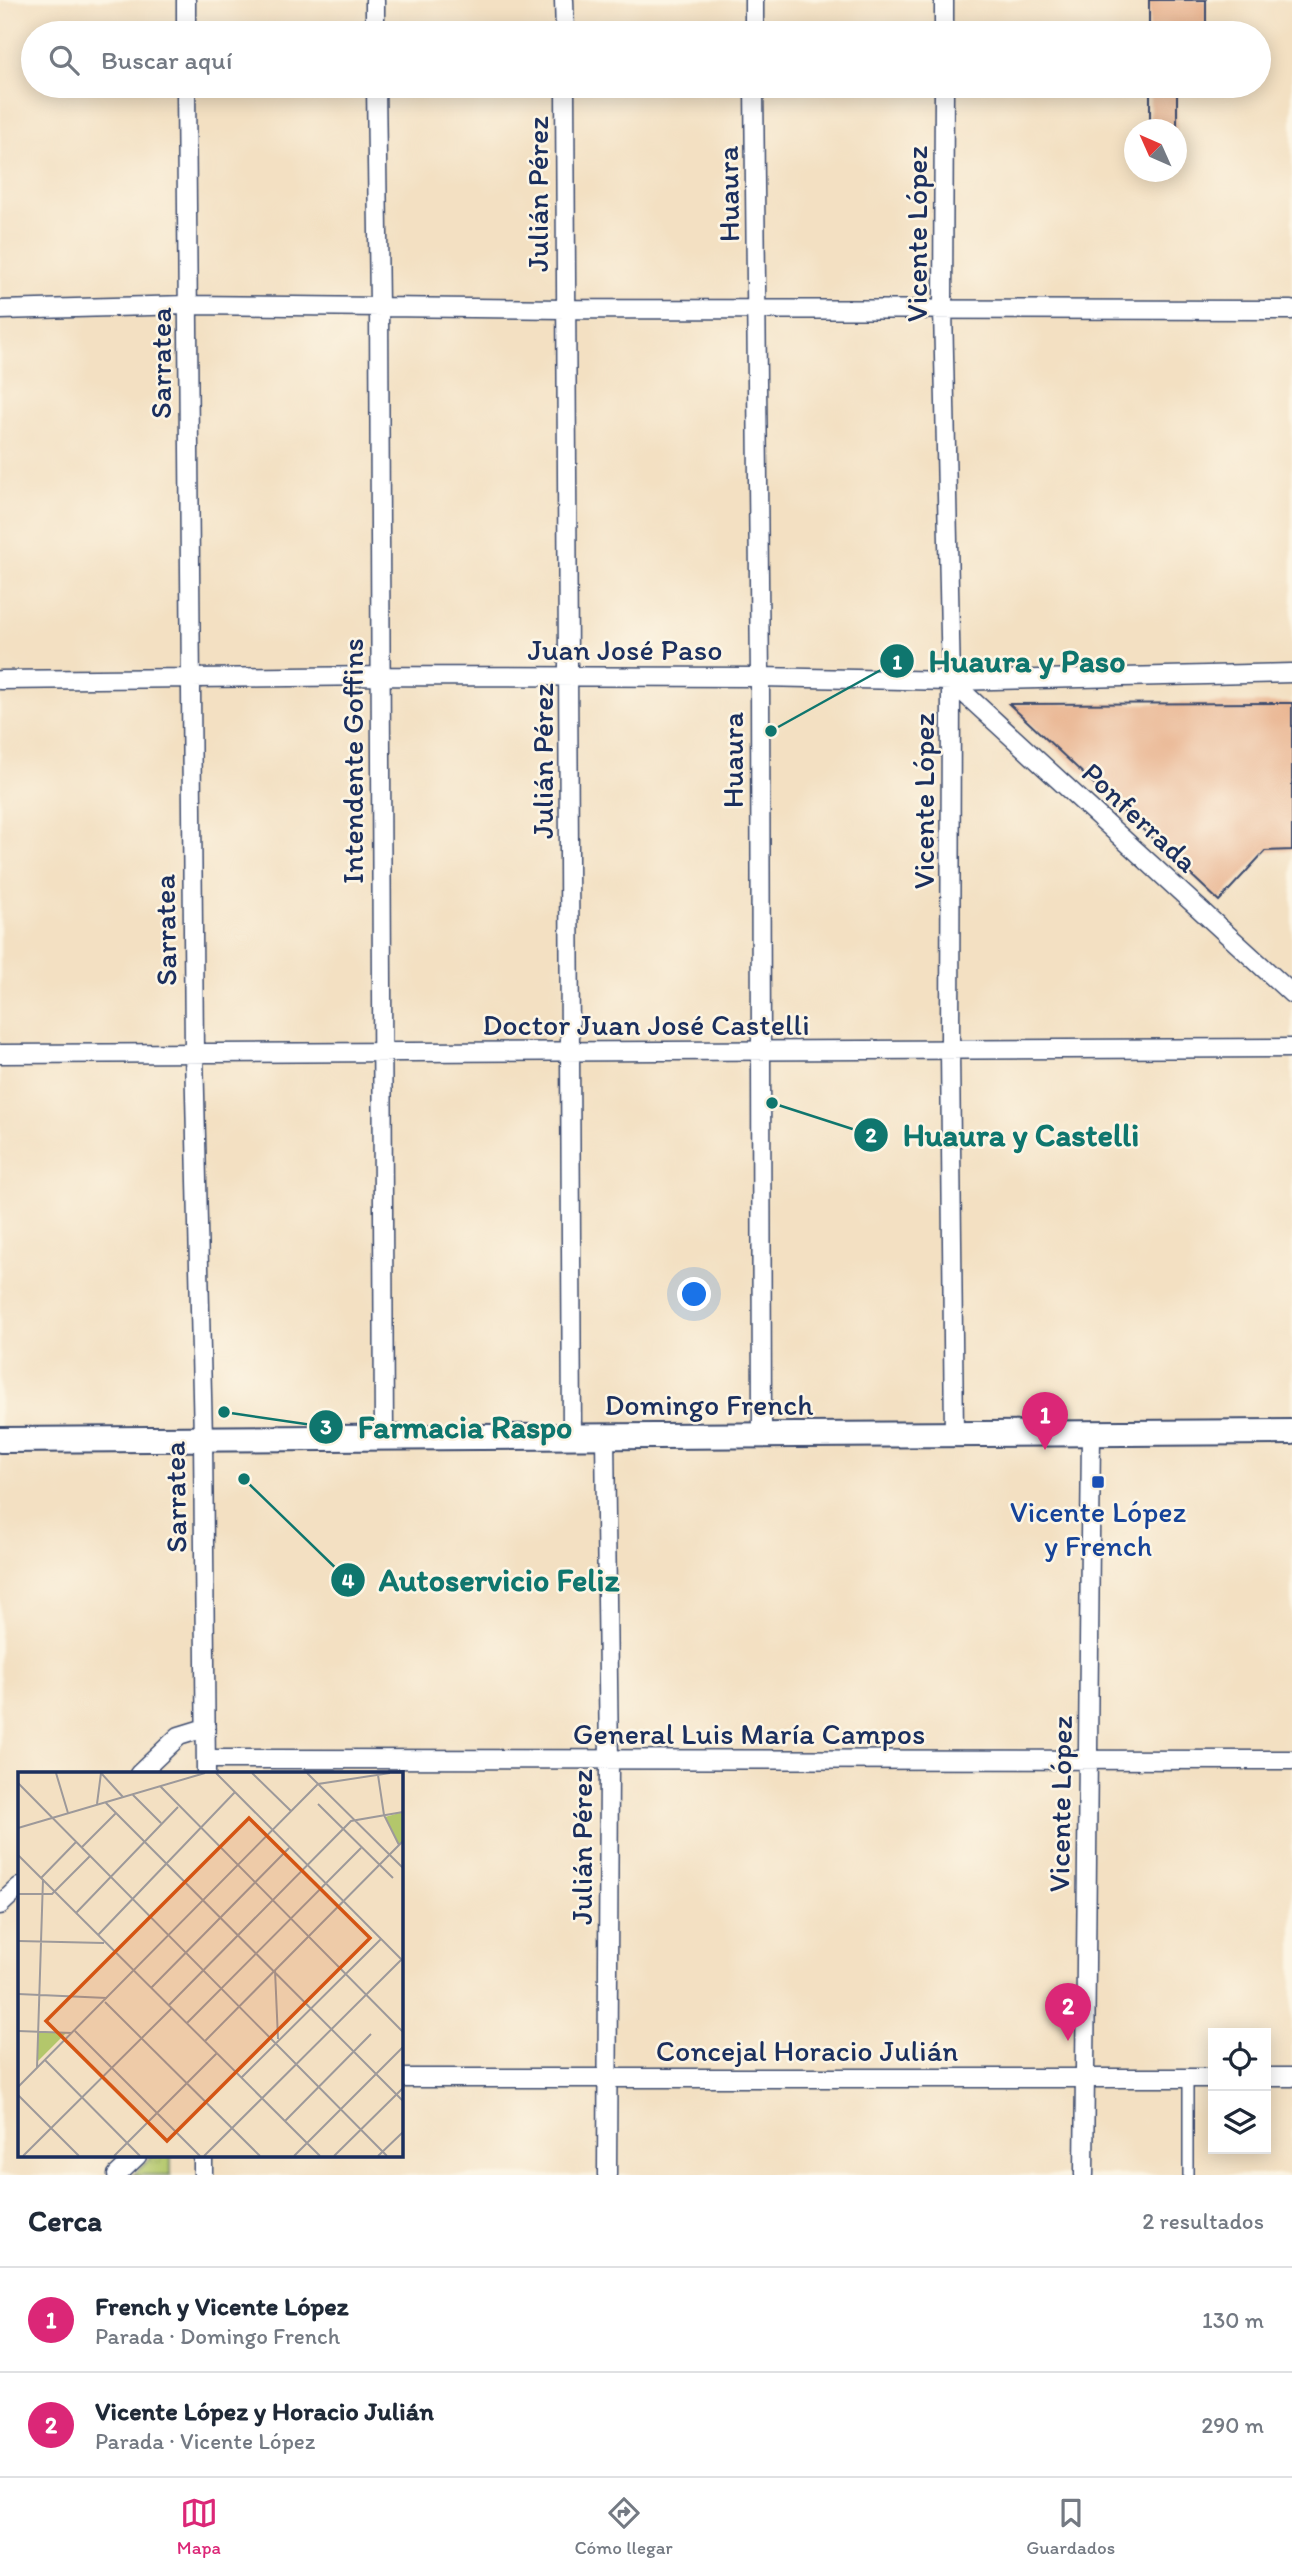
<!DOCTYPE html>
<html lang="es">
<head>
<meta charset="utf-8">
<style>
	:root { --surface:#fff; --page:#f6f6f7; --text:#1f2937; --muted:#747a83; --line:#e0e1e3; --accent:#db2777 }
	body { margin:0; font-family:Itim,sans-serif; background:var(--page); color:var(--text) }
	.controls { position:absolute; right:21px; bottom:21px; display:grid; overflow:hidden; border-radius:0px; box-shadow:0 4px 18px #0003 }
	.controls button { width:63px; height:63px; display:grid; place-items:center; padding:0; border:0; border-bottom:2px solid var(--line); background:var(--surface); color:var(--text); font:35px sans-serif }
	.compass { position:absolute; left:1124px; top:119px; width:63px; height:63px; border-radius:50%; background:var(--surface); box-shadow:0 4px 18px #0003; rotate:315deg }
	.you { position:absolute; left:695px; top:1295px; width:24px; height:24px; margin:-18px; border:5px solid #fff; border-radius:50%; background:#1a73e8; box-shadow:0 0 0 10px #1a73e833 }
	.badge { display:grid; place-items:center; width:46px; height:46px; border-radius:50%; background:var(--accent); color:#fff; font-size:23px; font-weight:700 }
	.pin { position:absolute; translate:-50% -58px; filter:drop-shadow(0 2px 4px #0008) }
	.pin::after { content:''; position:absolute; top:37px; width:24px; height:21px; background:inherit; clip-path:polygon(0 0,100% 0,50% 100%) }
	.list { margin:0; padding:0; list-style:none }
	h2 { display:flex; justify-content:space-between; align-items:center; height:91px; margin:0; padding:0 28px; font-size:30px }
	h2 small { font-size:23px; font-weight:400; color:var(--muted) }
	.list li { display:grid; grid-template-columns:46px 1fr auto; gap:21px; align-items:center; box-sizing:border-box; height:105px; padding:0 28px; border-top:2px solid var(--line) }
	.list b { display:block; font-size:26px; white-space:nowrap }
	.list p { margin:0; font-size:23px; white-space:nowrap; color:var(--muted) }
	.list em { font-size:23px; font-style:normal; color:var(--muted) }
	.icon { flex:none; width:38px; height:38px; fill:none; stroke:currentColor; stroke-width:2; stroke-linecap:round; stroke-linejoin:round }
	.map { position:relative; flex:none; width:1292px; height:2175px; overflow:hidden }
	.search { position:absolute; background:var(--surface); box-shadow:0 4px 18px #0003; left:21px; right:21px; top:21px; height:77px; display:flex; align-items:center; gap:18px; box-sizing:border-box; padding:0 24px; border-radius:38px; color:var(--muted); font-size:26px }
	.sheet { height:301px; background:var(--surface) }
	nav { display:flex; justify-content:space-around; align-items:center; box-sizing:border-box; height:98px; border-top:2px solid var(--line); background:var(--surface); font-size:19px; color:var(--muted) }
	nav a { display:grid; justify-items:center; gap:4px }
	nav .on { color:var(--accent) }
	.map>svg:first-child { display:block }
</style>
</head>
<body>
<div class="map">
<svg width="1292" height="2175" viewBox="0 0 1292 2175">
	<defs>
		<pattern id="grass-tufts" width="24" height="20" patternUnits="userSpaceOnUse" patternTransform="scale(1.75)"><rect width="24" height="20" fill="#b3c76b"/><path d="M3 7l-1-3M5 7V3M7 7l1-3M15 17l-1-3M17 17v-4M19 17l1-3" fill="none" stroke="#99ab5f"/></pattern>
	</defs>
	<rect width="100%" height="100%" fill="#fcf5e5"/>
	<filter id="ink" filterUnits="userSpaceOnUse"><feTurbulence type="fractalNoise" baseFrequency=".0143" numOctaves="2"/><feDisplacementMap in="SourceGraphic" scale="14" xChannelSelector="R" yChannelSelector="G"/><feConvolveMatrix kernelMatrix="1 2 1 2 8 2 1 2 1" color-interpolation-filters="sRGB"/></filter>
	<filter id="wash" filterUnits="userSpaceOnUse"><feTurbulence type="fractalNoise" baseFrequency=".00686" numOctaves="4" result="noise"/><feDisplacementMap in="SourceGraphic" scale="28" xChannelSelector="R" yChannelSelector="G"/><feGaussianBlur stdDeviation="1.57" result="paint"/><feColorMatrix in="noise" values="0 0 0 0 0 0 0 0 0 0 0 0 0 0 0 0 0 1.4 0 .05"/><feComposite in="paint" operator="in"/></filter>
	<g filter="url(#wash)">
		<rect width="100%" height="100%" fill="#f3e0c2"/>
		<!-- grass -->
		<path fill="url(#grass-tufts)" stroke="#677b64" stroke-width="2" d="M153,2156H171V2175H133Z"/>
		<g id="blocks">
			<!-- building -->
			<path fill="#e8b18c" d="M1149,0H1206V33H1149Z
				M1150,86H1206V91H1177V130H1150Z
				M1292,703V850L1265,851L1219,901L1009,704Z"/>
		</g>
	</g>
	<g filter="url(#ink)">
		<use href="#blocks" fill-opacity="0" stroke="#3b4a6d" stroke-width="2"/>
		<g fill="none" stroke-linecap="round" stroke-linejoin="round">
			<defs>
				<path id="lane" d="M1188,2078V2175"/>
				<path id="street" d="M186,0V33
					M375,0V33
					M564,0L565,33
					M754,0V33
					M944,33V0
					M186,86L194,1052L203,1438L206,1774
					M376,86L379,306L384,1437
					M565,86L572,1436
					M754,86L760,677L762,1435
					M944,86L943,309L951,681L950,1051L954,1433
					M0,310L188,305L565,309L1292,310
					M0,680L380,676L760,677L951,681L1292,673
					M951,681L1292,994
					M0,1054L1292,1048
					M605,1436L609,1761L607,2175
					M206,1759L1292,1760
					M139,1774L179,1736L205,1728
					M0,1905L19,1887
					M1266,2077H1292
					M401,2078H1213
					M117,2175L137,2156
					M203,2175V2156
					M1084,2175L1091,1434"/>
				<path id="secondary" d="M0,1440L1292,1432"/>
			</defs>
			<!-- lane casing -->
			<use href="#lane" stroke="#3b4a6d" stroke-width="12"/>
			<!-- street casing -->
			<use href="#street" stroke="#3b4a6d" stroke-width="21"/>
			<!-- secondary casing -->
			<use href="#secondary" stroke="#3b4a6d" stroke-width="28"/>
			<!-- lane -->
			<use href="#lane" stroke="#fff" stroke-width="9"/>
			<!-- street -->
			<use href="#street" stroke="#fff" stroke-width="18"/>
			<!-- secondary -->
			<use href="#secondary" stroke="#fff" stroke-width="24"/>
		</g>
	</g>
	<!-- markers -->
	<rect fill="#1a4fb4" stroke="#fcf5e5" stroke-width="2.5" x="1091" y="1475" width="14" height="14" rx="3.5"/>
	<g text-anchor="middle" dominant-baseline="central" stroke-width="5" stroke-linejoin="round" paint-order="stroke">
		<!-- street labels -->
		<g font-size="30" fill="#1b2f5e" stroke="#fcf5e5">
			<text transform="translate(537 194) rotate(-90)">Julián Pérez</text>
			<text transform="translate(728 194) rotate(-91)">Huaura</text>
			<text transform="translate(916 234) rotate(-90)">Vicente López</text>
			<text transform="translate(160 363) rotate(-90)">Sarratea</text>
			<text x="625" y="649">Juan José Paso</text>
			<text transform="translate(732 760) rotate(-90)">Huaura</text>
			<text transform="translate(352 761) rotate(-90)">Intendente Goffins</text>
			<text transform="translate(542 761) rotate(-90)">Julián Pérez</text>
			<text transform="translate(923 801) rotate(-90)">Vicente López</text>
			<text transform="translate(1140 817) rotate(43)">Ponferrada</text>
			<text transform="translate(165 930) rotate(-91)">Sarratea</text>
			<text x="646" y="1024">Doctor Juan José Castelli</text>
			<text x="709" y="1404">Domingo French</text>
			<text transform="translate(175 1497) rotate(-91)">Sarratea</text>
			<text x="749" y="1733">General Luis María Campos</text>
			<text transform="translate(1060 1804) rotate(-89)">Vicente López</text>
			<text transform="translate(581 1847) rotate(-90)">Julián Pérez</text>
			<text x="807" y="2050">Concejal Horacio Julián</text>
		</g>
		<!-- transit labels -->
		<g font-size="30" fill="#164399" stroke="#fcf5e5">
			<text x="1098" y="1511">Vicente López<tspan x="1098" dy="34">y French</tspan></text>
		</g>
	</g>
	<!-- overview -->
	<g transform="translate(18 1772)">
		<rect width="385" height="385" fill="#f3e0c2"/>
		<path d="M385,40V69L381,73L367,45ZM20,261H48L19,290Z" fill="#b3c76b"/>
		<path fill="none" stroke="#9d999a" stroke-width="2" d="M38,1L50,41M83,1L105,25M198,1L385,189M234,1L273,39M289,1L385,96M360,3L366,43L381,73M0,11L369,384M142,14L385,260M115,23L143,51M88,31L385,329M79,32L83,1M300,32L375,106M0,56L187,1M64,75L98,41M0,83L302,384M23,106L58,70M0,122H34L72,84M58,141L160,35M80,163L217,20M0,169L86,171M257,198L260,267M133,216L271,76M0,222L89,226M87,230L242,384M151,233L333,49L385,40M169,251L343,76M0,259L54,261M57,259L182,384M187,269L385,69M27,288L122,384M19,296L25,107M224,305L363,167M0,315L300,12L372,1M0,323L61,384M267,349L353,262M5,384L154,236M96,384L199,281M186,384L383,188M276,384L385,275M316,384L385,316M360,384L385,360"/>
		<path fill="#d45514" fill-opacity="0.15" stroke="#d45514" stroke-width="3.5" d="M231,46L352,166L149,369L28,249Z"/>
		<rect width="385" height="385" fill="none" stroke="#1b2f5e" stroke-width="3.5"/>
	</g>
	<!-- callouts -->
	<path fill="none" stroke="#0f766e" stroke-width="2.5" d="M771 731L897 661M772 1103L871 1135M224 1412L326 1427M244 1479L348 1580"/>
	<g fill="#0f766e" stroke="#fcf5e5" stroke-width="2.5">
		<circle cx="771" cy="731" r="7"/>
		<circle cx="772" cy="1103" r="7"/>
		<circle cx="224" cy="1412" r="7"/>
		<circle cx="244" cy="1479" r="7"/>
		<circle cx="897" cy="661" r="18"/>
		<circle cx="871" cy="1135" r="18"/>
		<circle cx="326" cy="1427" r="18"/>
		<circle cx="348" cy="1580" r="18"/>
	</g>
	<g font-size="21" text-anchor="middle" font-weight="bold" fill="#fff">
		<text x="897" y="669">1</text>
		<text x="871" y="1142">2</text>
		<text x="326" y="1434">3</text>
		<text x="348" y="1588">4</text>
	</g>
	<g font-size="32" text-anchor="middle" font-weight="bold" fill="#0f766e" stroke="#fcf5e5" stroke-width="5" stroke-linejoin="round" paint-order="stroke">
		<text x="1027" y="672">Huaura y Paso</text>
		<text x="1021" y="1146">Huaura y Castelli</text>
		<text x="465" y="1438">Farmacia Raspo</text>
		<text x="499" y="1591">Autoservicio Feliz</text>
	</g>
</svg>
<div class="controls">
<button><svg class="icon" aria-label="locate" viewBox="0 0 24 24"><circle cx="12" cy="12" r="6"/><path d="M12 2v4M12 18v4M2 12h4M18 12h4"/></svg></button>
<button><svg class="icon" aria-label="layers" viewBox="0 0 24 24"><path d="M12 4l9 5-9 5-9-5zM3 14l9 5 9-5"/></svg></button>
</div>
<svg class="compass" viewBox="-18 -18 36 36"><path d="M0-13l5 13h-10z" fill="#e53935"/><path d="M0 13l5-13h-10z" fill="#747a83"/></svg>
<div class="you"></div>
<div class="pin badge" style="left:1045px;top:1450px">1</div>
<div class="pin badge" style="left:1068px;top:2041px">2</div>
<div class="search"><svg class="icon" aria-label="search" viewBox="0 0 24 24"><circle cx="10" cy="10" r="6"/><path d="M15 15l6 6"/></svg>Buscar aquí</div>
</div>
<section class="sheet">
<h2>Cerca<small>2 resultados</small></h2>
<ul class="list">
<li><span class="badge">1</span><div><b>French y Vicente López</b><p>Parada · Domingo French</p></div><em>130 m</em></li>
<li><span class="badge">2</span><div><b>Vicente López y Horacio Julián</b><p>Parada · Vicente López</p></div><em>290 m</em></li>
</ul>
</section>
<nav>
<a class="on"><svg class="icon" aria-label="map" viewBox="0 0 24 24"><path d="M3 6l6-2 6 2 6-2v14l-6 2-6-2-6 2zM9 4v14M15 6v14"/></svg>Mapa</a>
<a><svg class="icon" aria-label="directions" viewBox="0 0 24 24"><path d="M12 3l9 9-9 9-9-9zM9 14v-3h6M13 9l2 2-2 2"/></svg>Cómo llegar</a>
<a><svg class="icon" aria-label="saved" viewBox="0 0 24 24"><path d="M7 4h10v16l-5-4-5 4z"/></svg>Guardados</a>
</nav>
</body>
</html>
